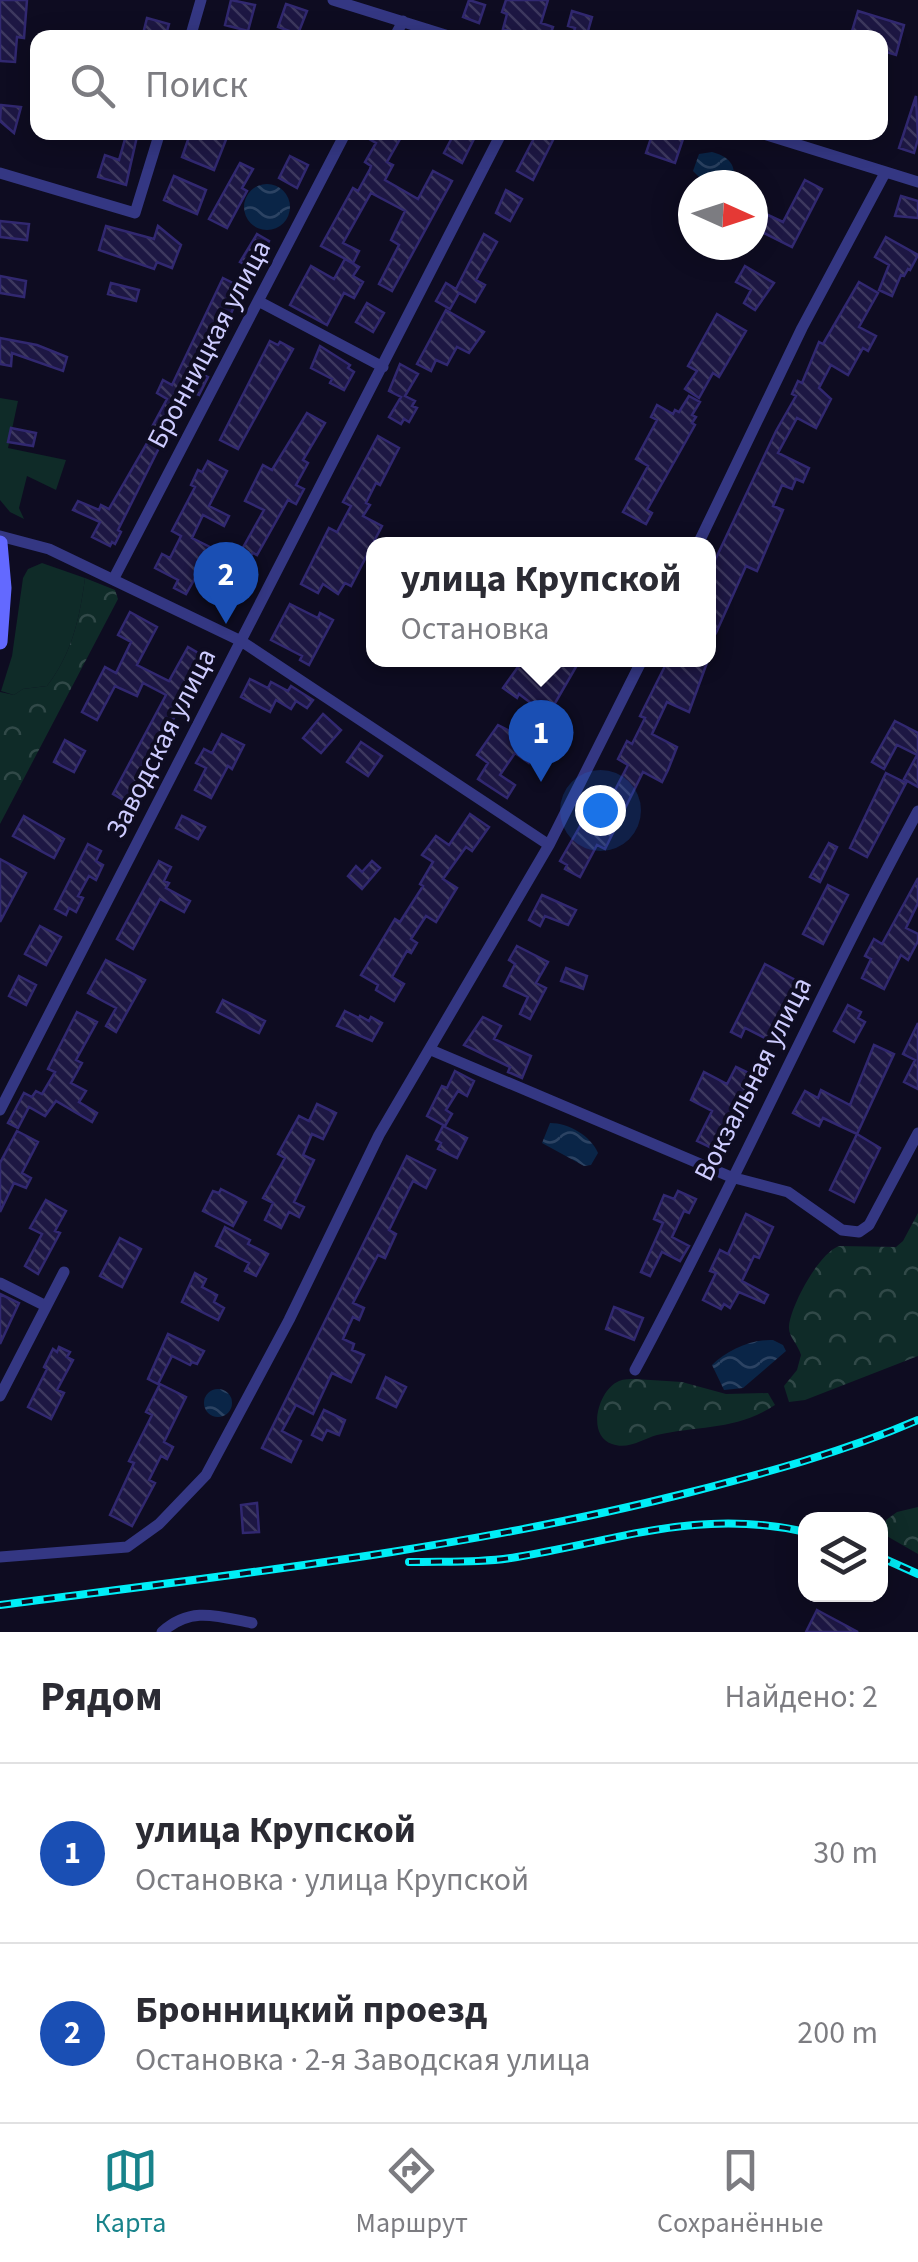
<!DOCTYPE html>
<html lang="ru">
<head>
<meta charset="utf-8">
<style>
	:root { --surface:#fff; --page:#f7f7f7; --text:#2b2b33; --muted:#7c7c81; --line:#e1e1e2; --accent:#18838b }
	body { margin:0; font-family:"Source Sans 3",sans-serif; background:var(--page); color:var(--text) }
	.controls { position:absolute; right:30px; bottom:30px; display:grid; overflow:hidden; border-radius:20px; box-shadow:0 5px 25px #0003 }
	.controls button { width:90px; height:90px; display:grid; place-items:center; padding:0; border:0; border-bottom:2px solid var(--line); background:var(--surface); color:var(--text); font:50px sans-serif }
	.compass { position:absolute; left:678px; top:170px; width:90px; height:90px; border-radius:50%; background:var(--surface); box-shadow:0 5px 25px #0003; rotate:93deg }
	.you { position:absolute; left:600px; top:810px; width:35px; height:35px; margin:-25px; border:8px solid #fff; border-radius:50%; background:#1a73e8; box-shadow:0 0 0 15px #1a73e833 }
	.badge { display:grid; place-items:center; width:65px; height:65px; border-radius:50%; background:var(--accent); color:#fff; font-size:32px; font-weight:700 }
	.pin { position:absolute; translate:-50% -82px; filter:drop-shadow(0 2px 5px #0008) }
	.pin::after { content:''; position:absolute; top:52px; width:35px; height:30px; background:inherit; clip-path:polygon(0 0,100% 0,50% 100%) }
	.popup { position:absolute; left:366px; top:537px; width:350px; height:130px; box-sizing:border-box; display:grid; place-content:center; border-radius:20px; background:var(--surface); filter:drop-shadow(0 2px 8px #0005); font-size:32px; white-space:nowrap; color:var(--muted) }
	.popup b { font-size:38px; color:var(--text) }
	.popup::after { content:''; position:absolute; left:50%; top:100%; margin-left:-20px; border:20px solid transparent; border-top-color:var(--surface) }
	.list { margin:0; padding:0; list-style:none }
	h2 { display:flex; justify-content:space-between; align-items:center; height:130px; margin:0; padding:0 40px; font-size:42px }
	h2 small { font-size:32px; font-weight:400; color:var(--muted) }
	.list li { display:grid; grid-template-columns:65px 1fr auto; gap:30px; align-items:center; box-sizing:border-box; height:180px; padding:0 40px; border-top:2px solid var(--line) }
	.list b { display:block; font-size:38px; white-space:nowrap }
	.list p { margin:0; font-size:32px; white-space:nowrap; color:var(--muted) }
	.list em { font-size:32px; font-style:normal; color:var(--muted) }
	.icon { flex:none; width:55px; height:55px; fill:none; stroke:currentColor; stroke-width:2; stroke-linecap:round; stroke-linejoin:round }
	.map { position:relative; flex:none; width:918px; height:1632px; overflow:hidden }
	.search { position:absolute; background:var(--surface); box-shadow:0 5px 25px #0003; left:30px; right:30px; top:30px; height:110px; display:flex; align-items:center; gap:25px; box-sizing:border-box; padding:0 35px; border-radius:20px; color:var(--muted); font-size:38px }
	.sheet { height:490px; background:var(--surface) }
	nav { display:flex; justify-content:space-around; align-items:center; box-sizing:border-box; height:140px; border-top:2px solid var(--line); background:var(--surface); font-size:28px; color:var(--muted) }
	nav a { display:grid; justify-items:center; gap:5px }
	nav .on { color:var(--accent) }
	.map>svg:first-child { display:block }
</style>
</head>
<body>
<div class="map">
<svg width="918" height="1632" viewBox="0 0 918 1632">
	<defs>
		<pattern id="forest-crowns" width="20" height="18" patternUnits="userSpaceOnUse" patternTransform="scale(2.5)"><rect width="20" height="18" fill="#0f2b28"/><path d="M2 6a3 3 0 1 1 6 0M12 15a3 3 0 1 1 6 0" fill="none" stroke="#314948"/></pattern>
		<pattern id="water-waves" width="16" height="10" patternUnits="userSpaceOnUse" patternTransform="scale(2.5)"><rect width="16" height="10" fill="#0a2547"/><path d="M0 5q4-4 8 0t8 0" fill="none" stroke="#2c4363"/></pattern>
		<pattern id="building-back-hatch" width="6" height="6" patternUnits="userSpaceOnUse" patternTransform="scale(2.5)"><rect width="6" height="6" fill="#1d1743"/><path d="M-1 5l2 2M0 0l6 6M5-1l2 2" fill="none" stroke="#3d385f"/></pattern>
	</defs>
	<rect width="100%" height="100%" fill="#0e0c21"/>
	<!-- grass -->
	<path fill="#0f2b28" d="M0,398L18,401L8,448L66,460L56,490L27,476L19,508L24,519L10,512L0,500Z
		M42,563L85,578C80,617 72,654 47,686L23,689L14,695L1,691L12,656L23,578L28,569Z"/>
	<!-- forest -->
	<path fill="url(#forest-crowns)" d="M85,578L115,590L118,599L0,824V692L14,695L23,689L47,686C72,654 80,617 85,578Z
		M918,1213V1356L805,1400L789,1402L784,1386L797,1370L801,1355C798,1344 788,1337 789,1326C791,1305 819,1253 839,1246L896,1247L903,1241Z
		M635,1379L682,1382L726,1394L768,1393L775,1405C735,1431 700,1425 657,1435C643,1439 628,1450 612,1444C586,1435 598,1390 619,1381C624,1379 630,1379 635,1379Z
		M918,1507V1554L885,1535L886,1520L897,1512Z"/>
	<!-- water -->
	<path fill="url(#water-waves)" d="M712,152C726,156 735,162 734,177L725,184L705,183L693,171L699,154Z
		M244 207a23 23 0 1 1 46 0a23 23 0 1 1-46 0Z
		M550,1123C569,1123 591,1136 598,1153L591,1165L584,1166L542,1143Z
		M773,1340L783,1345L786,1351L743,1388L724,1390L712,1365C727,1350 752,1339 773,1340Z
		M204 1403a14 14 0 1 1 28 0a14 14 0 1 1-28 0Z"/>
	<!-- building -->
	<path fill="url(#building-back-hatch)" stroke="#312870" stroke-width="2.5" d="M0,0H27L24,38L17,37L15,62L0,61Z
		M231,0L255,5L248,31L225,25Z
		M469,0L485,5L479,23L463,17Z
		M506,0H548L541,23L553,27L549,38H532L503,29L507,14L502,12Z
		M286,4L307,11L298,34L278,27Z
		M572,11L592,17L586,38H572L575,28L568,26Z
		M858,11L904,25L896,55L880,50V38H850Z
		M147,18L169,24L165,38H142Z
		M916,96L918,139L914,153L899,148Z
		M1,105L21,107L14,133L0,121Z
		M127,132H138L126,185L98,177L105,155L119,160Z
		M196,132H229L214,170L182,157L190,134L195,136Z
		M357,132H404L387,162L393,165L385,180L418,199L433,171L452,181L392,291L379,284L399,245L391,240L405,211L371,193L343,243L359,251L353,263L321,246L353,188L358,191L370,169L371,166L365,162L376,143Z
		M455,132H468L475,137L462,163L444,153Z
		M517,132H557L533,180L517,171L533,140Z
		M653,132L684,136L675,163L646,153Z
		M290,156L308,165L297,188L279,178Z
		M240,163L253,169L242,188L247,191L227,228L209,219Z
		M174,176L206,190L197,214L164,200Z
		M805,180L822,189L792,247L760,231L768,215L783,222Z
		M506,190L522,199L510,221L496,213Z
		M901,196L918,201V218L895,216Z
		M0,221L29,224L27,240L0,237Z
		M106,226L154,239L158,226L181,245L172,268L157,262L154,269L99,250Z
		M257,234L269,241L256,270L240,262Z
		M484,234L497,242L476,280L485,285L475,302L459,293L450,309L436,301L446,283L456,289Z
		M886,237L918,255L910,270L908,269L904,276L901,275L892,296L879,290L889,265L875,257Z
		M345,259L359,267L353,276L363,282L354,298L344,293L327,325L290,305L311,266L334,279Z
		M745,266L774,283L755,310L744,303L751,290L736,282Z
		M0,276L26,281L24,297L0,293Z
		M223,278L243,288L202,374L208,377L199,395L192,392L165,446L161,444L118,530L121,532L115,544L112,542L110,546L92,537L100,522L73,510L78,501L99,510L101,505L109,509L150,438L147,436L167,399L157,393L163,380L172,385Z
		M859,282L878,293L859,327L876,336L868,351L863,348L848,375L831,365L819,388L831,399L816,428L797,418L778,453L809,468L803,482L796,479L792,489L782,485L773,506L783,510L757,571L746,566L716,633L708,629V575L776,431L796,396L792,394L798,381L802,383L819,342L823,344Z
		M111,283L139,290L136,301L108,294Z
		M367,303L384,313L373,332L356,322Z
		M446,310L484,332L469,353L457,347L447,365L436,360L431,371L417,364Z
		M717,314L746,331L719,377L713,373L699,398L685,389L697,371L688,366Z
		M0,338L37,345L67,357L63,371L12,353L11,366L0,364Z
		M270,341L278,345L280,342L293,349L238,449L220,440Z
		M320,346L350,365L348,368L354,372L344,390L330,383L332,379L311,368Z
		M400,364L418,374L405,396L415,401L412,406L417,408L409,422L404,419L401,424L389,417L401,397L389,391Z
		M689,396L700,402L692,415L696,417L692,423L695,425L647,510L652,513L646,524L623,512L648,466L636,459L657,420L651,417L657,405L673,414L675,410L679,412Z
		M307,413L325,423L303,460L308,463L296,485L304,489L296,504L288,500L257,555L253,553L249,557L237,580L244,584L234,603L217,594L264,510L245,501L263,465L272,470Z
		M11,428L36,433L33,446L8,442Z
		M378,436L399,448L380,485L376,483L366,503L370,505L363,516L382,526L351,586L345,583L338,594L323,584L318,593L301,584L329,528L337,532L351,506L343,502Z
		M208,461L227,471L209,506L229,516L224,526L203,515L192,538L212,548L186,594L174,588L178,580L155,568L162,554L170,558L181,536L172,531L195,487L191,485L198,470L202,472Z
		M290,604L318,618L320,613L333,620L309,665L300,660L302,656L271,640Z
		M130,612L157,627L137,665L169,681L188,647L205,657L130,804L113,794L166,695L143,683L137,696L115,686L97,720L82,712L105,667L116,673L131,642L118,635Z
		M523,660H580L554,705L551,704L544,713L519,694L517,698L503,688Z
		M668,660H708L689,712L667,702L652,734L677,747L668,770L662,782L643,772L605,849L597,845L580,877L565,869L567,865L560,861L594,802L601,806L611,788L615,790L628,765L618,759L627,741L632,744L645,718L640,716Z
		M250,679L268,688L271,682L288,691L291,686L313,700L307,708L296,701L291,709L276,700L270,712L241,697Z
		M323,714L341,730L321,753L303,738Z
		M535,716L545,725L536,737L540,740L534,748L538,751L529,763L515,753L500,775L515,785L507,798L478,779L488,763L477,755L498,725L519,736Z
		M895,721L918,733V787L904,779L917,755L897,745L884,769L872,762Z
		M222,734L244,745L232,769L228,766L211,798L195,790L206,768L196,763L204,749L212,753Z
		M65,740L85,751L74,772L54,762Z
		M361,742L382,756L368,776L347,762Z
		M886,773L906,783L867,857L850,848Z
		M470,814L489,827L472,851L466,847L443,879L457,888L436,922L426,916L411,939L417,943L411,953L407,951L392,977L404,984L394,1001L376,990L378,985L361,975L395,919L400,922L423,886L420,884L433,862L422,855L436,836L449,845Z
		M24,816L64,839L54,858L13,836Z
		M182,816L205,827L198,839L176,828Z
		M829,843L837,847L820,882L810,877Z
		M88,844L101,851L96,861L103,865L96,880L89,876L78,896L83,898L76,912L69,908L66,915L55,909Z
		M0,859L26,873L0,922Z
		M159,861L171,867L164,881L169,883L166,888L190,901L184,912L160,899L133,949L117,939Z
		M372,861L380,868L362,889L348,876L356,866L362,872Z
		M918,878V903L906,928L918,934V941L908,960L901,955L884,989L862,978L871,959L865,956L874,939L882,944Z
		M828,885L848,895L823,944L803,934Z
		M542,895L576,910L568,925L545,916L540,926L529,920Z
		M40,926L61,937L46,965L25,954Z
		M517,946L548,962L536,983L546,988L530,1019L520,1014L528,997L504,986L515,964L509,960Z
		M106,960L145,980L116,1032L106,1026L116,1008L88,993Z
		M765,964L803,984L775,1043L745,1028L741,1037L731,1032Z
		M566,968L587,976L583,989L561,981Z
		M19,976L36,985L26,1005L9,996Z
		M223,1000L265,1021L259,1033L217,1012Z
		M848,1005L861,1012L858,1018L865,1022L854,1042L834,1031Z
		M345,1011L359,1018L360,1016L369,1021L371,1017L382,1023L372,1041L337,1026Z
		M77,1012L97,1022L76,1060L82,1063L71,1083L86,1091L79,1102L97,1113L92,1122L56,1101L45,1116L29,1107L18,1128L8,1123L24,1093L32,1097L36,1091L42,1094L55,1072L48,1069Z
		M483,1017L501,1026L494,1039L531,1056L522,1078L508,1072L510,1067L464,1045Z
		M918,1023V1089L904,1082L915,1060L903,1054Z
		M874,1045L894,1054L857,1134L823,1118L819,1126L793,1113L805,1091L818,1098L821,1090L850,1105Z
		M736,1067L753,1075L718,1151L697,1141L712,1111L691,1100L704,1072L727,1084Z
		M455,1071L474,1081L467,1096L458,1091L446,1110L452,1114L445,1126L427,1116L442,1086L447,1088Z
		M317,1104L336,1113L323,1139L312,1134L303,1155L314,1160L294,1202L304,1207L299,1217L289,1212L281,1228L265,1220L273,1203L263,1198L285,1158L278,1154L299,1116L309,1121Z
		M443,1126L467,1138L457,1158L438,1149L441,1143L436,1140Z
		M17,1131L38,1142L22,1173L31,1178L26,1188L14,1183L0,1212V1163Z
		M857,1134L880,1148L854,1202L830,1190Z
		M407,1156L435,1170L426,1188L413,1181L389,1230L396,1234L385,1258L378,1255L353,1303L364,1308L359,1320L353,1317L343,1339L354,1344L352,1350L364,1355L351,1382L332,1373L313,1414L296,1405L282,1431L301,1441L291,1462L262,1448Z
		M221,1189L246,1202L233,1226L203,1211L213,1191L219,1193Z
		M678,1191L696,1199L689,1213L684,1211L672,1237L689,1246L680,1261L662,1252L650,1276L641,1272L663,1223L654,1219L664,1195L674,1199Z
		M46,1200L66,1211L55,1231L60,1233L38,1274L25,1266L42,1234L30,1228Z
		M746,1214L773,1227L759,1258L754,1256L742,1281L768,1295L764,1303L739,1292L730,1308L724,1304L721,1309L703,1300L716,1273L710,1271L720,1250L728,1254Z
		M225,1227L250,1240L248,1244L268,1254L256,1276L245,1271L249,1263L216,1246Z
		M120,1238L141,1249L122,1287L100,1276Z
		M195,1273L206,1279L202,1287L217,1295L214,1302L224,1308L218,1320L182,1302Z
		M0,1294L19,1303L0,1344Z
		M614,1307L643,1318L634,1340L606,1329Z
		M168,1334L204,1351L197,1364L192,1362L190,1365L172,1356L158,1384L148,1379Z
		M59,1347L70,1352L67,1357L73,1360L57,1390L64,1393L51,1419L28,1407L47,1369L44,1367L53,1349L57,1352Z
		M386,1377L406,1387L396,1407L377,1398Z
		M160,1384L186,1397L164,1442L173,1447L167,1459L161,1456L149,1480L155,1483L132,1526L110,1515L134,1463L129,1461L152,1415L146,1412Z
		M324,1410L345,1420L339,1435L327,1430L322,1440L312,1435Z
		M257,1503L259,1532L243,1533L241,1505Z
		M817,1610L858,1632H806Z"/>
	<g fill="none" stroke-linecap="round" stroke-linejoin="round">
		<!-- street -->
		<path stroke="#343783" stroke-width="11" d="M333,0L455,38
			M190,38L201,0
			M394,38L403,21
			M757,132L918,182
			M0,173L135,213L160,132
			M260,302L383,367
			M0,536L49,549L241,641L549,845
			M698,544L802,328L885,173
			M114,578L346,132
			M431,1050L731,1177L788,1192L842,1230L859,1232L869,1225L918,1133
			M0,1110L502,132
			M0,1283L46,1306
			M635,1370C734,1186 818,995 918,811
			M0,1396L64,1272
			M0,1557L127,1547L159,1524L206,1475L289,1320L379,1135L549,845L642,660
			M162,1632C191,1606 217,1616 252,1623"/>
		<!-- secondary -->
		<path stroke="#6369ff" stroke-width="15" d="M0,543L4,588L0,642"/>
		<defs>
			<path id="rail" d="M880,1557L918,1574
				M409,1562C444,1561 483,1563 517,1557C619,1540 700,1508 806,1532
				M0,1605C230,1575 461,1550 687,1493C765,1473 844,1452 918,1420"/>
		</defs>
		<!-- rail casing -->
		<use href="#rail" stroke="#00eef7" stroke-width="8"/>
		<!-- rail -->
		<use href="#rail" stroke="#0e0c21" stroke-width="4" stroke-dasharray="11" stroke-linecap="butt"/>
	</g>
	<g text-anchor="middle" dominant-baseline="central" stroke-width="8" stroke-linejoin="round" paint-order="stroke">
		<!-- street labels -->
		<g font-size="28" fill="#ceccff" stroke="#0e0c21">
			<text transform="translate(209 344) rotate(-62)">Бронницкая улица</text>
			<text transform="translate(161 743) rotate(-63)">Заводская улица</text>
			<text transform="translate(753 1079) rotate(-63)">Вокзальная улица</text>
		</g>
	</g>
</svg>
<div class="controls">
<button><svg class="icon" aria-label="layers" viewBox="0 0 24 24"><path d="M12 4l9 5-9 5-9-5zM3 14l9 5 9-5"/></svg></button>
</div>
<svg class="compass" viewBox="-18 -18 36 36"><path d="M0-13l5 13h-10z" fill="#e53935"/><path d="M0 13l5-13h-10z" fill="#7c7c81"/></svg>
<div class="you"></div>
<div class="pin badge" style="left:541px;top:782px;background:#1a4fb4">1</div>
<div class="popup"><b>улица Крупской</b>Остановка</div>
<div class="pin badge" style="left:226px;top:624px;background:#1a4fb4">2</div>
<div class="search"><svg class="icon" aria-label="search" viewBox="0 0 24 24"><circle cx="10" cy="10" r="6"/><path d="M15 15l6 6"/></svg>Поиск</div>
</div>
<section class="sheet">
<h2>Рядом<small>Найдено: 2</small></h2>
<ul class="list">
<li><span class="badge" style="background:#1a4fb4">1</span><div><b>улица Крупской</b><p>Остановка · улица Крупской</p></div><em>30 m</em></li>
<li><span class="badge" style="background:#1a4fb4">2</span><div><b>Бронницкий проезд</b><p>Остановка · 2-я Заводская улица</p></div><em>200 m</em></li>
</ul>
</section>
<nav>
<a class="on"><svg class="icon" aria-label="map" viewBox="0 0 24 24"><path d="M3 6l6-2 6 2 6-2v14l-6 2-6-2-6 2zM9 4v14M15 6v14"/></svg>Карта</a>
<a><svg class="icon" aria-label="directions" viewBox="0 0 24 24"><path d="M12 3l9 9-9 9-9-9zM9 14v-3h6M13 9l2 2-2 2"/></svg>Маршрут</a>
<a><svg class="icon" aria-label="saved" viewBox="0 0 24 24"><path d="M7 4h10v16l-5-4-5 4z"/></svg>Сохранённые</a>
</nav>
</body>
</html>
